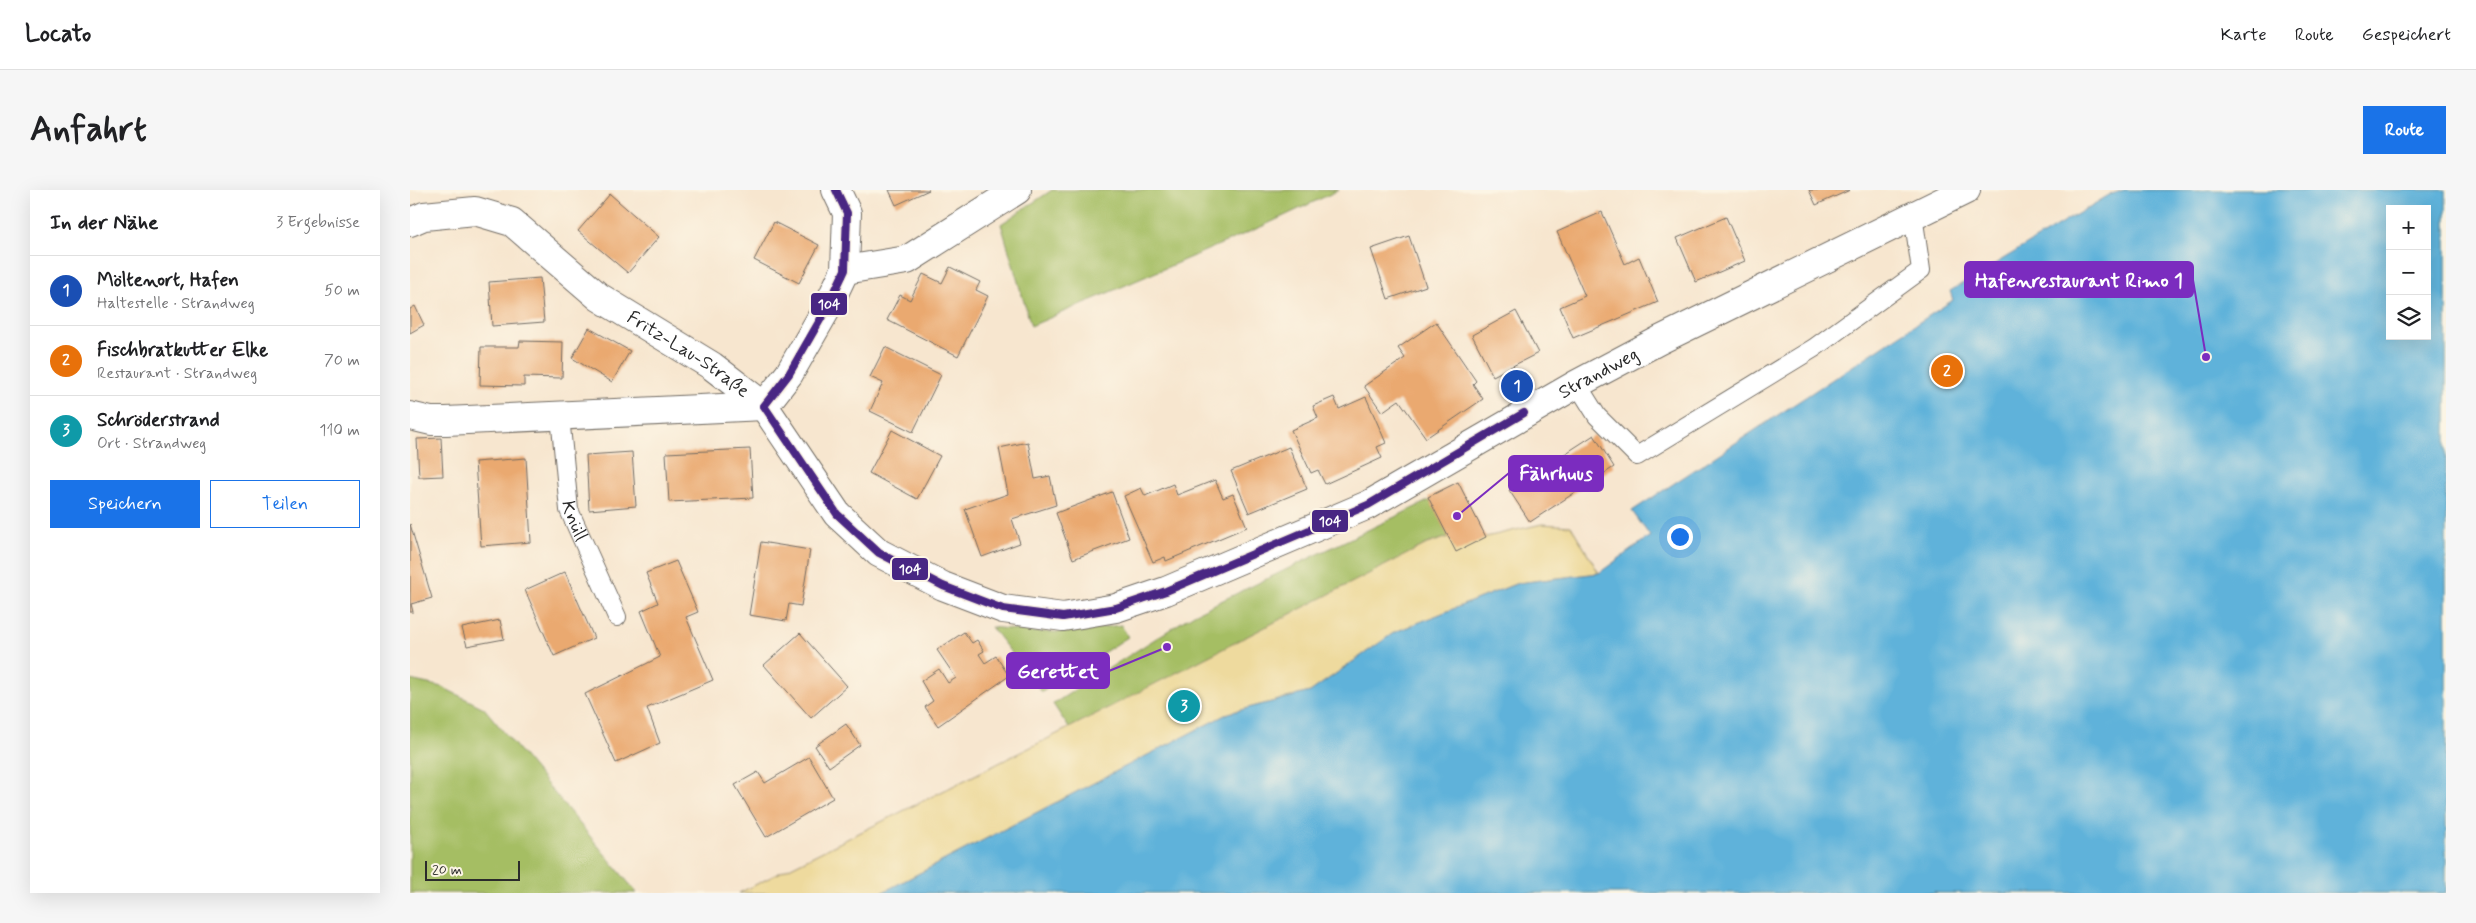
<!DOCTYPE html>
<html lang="de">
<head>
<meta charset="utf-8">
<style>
	:root { --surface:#fff; --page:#f6f6f6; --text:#202124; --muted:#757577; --line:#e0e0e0; --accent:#1a73e8 }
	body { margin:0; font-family:Mynerve,sans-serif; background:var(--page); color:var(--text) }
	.controls { position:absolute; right:15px; top:15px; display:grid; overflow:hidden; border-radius:0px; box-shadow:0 5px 20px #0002 }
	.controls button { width:45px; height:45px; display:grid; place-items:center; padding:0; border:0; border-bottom:1px solid var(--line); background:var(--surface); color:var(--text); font:25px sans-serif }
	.scale { position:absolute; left:15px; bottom:12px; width:95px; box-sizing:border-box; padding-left:5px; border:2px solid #2b2b2b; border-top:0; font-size:14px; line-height:18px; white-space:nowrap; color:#2b2b2b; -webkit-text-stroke:4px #fcf5e5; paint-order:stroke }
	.you { position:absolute; left:1269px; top:346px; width:18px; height:18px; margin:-12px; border:4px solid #fff; border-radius:50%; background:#1a73e8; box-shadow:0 0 0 8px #1a73e833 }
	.badge { display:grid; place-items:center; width:32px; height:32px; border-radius:50%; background:var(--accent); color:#fff; font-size:16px; font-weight:700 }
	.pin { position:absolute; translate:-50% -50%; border:2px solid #fff; box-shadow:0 1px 5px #0006 }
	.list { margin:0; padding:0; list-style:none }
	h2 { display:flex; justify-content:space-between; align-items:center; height:65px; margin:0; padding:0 20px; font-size:21px }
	h2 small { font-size:16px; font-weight:400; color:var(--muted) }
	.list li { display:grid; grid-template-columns:32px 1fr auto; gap:15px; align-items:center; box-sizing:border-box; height:70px; padding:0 20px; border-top:1px solid var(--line) }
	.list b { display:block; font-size:19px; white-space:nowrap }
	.list p { margin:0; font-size:16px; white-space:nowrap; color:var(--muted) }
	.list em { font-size:16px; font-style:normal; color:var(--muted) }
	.actions { display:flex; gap:10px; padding:15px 20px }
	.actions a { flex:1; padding:11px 0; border:1px solid var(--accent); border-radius:0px; text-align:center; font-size:18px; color:var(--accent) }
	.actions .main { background:var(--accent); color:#fff }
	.icon { flex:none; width:28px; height:28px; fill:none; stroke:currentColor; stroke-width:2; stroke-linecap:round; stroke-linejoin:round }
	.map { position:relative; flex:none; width:2036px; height:703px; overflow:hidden; border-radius:0px }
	header { display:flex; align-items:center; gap:30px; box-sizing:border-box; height:70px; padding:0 25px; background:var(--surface); border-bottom:1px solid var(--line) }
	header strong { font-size:24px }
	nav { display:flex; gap:28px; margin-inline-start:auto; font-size:18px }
	.intro { display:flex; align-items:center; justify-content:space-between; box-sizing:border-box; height:120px; padding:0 30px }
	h1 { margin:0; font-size:35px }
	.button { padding:12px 22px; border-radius:0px; background:var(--accent); color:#fff; font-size:18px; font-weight:700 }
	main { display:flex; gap:30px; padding:0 30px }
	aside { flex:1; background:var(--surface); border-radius:0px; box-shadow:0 5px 20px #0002 }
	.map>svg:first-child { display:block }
</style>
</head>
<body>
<header>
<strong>Locato</strong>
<nav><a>Karte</a><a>Route</a><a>Gespeichert</a></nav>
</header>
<div class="intro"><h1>Anfahrt</h1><a class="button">Route</a></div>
<main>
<aside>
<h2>In der Nähe<small>3 Ergebnisse</small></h2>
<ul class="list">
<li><span class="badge" style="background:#1a4fb4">1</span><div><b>Möltenort, Hafen</b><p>Haltestelle · Strandweg</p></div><em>50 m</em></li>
<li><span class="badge" style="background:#e8710a">2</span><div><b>Fischbratkutter Elke</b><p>Restaurant · Strandweg</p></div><em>70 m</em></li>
<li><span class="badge" style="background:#0f9aa8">3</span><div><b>Schröderstrand</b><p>Ort · Strandweg</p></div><em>110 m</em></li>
</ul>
<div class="actions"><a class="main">Speichern</a><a>Teilen</a></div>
</aside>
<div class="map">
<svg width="2036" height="703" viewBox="0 0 2036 703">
	<rect width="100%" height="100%" fill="#fcf5e5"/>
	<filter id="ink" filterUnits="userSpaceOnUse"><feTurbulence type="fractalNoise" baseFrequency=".02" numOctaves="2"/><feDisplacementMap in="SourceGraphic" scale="10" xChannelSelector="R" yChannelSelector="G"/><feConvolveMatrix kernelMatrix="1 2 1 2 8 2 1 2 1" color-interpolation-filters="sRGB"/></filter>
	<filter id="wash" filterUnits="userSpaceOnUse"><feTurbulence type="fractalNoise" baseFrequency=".0096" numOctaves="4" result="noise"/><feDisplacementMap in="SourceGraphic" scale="20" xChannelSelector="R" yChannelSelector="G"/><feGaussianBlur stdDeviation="1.12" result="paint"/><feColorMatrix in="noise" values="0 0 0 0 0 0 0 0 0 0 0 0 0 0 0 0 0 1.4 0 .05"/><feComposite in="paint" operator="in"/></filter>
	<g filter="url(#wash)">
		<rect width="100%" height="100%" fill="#f7e6cf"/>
		<!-- green -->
		<path fill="#a5be63" stroke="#687447" d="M642,0H929L853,36L621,136L591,34Z
			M1020,310L1039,347L1017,354L659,538L643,514L784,424Z
			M711,435L718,447L632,502L581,437L624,442H658Z
			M0,490L32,497L74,518L227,703H0Z"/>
		<!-- sand -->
		<path fill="#eeda9e" stroke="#8c8264" d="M1132,334L1161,336L1189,383L1108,393L985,442L900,502L819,523L471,703H329L659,538L1017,354L1039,347H1076Z"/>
		<!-- water -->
		<path fill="#5fb2da" stroke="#456e82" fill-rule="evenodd" d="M1714,0H2036V703H471L819,523L900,502L985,442L1108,393L1189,383L1240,346L1222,321L1543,110L1540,101L1699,5ZM1980,19H2017V146H1980Z"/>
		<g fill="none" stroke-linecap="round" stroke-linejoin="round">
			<!-- ferry -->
			<path stroke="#3d5a68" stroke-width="1" stroke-dasharray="6 5" stroke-linecap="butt" d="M1524,701L1527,703"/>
		</g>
		<g id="blocks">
			<!-- building -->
			<path fill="#eaa96f" d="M479,0H519L486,15Z
				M1399,0H1440L1406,15Z
				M200,4L249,47L218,83L168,41Z
				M1192,22L1215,74L1229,67L1248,112L1163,148L1150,117L1175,106L1147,42Z
				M1316,27L1335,71L1286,92L1267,48Z
				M364,32L409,55L389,93L344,70Z
				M999,46L1016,96L978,109L961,59Z
				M540,77L570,92L566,100L578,106L548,166L477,130L490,105L500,110L513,84L532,93Z
				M130,88L134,132L82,136L79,92Z
				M5,116L14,135L0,143V119Z
				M1106,121L1128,163L1083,186L1062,145Z
				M1026,132L1066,191L1063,194L1073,209L1016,248L989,210L972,222L954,196L995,168L988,158Z
				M179,138L220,161L202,192L162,168Z
				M110,151L153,152L152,188L114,187V196L70,195L71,157H109Z
				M475,157L531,185L503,242L460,221L473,193L460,187Z
				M924,207L929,219L956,207L976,253L967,257L972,268L915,294L908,280L901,283L881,240L908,228L903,216Z
				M482,240L530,266L507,309L459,283Z
				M1184,245L1204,277L1120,332L1099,300Z
				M31,248L33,286L9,287L7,249Z
				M618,252L625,289L640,286L646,315L602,329L610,353L572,367L555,319L598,304L589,258Z
				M879,257L897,299L839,323L821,281Z
				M340,259L343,308L259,312L256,263Z
				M222,262L226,316L179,320L176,265Z
				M116,268L121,352L71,356L65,272Z
				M805,290L813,308L823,304L837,337L756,371L755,367L743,372L714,306L731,298L735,306L763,294L767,305Z
				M1048,292L1076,347L1046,362L1018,307Z
				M702,302L719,348L663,369L646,323Z
				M0,334L22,408L1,414L3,422H0Z
				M351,352L400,360L391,416L379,414L376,431L339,425Z
				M266,371L288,422L276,427L303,490L237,518L250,553L206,573L175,504L250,467L231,421L248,413L236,383Z
				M155,382L184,448L144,466L115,400Z
				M90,430L94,449L57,456L52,438Z
				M554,442L562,453L567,450L574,461L569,464L575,473L586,466L599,486L528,536L515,517L523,511L511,491L529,479L538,493L546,488L527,460Z
				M390,443L437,496L401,528L354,475Z
				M436,534L450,555L419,577L405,556Z
				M399,567L423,608L356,647L325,595L348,582L355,593Z"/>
		</g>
	</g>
	<g filter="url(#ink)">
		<use href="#blocks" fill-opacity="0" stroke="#726c64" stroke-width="1"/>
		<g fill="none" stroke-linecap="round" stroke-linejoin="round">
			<defs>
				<g id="service">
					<path d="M1167,194L1187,226L1227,266L1404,158L1511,80L1503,25"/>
					<path id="s1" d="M150,226L159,320L207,427"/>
				</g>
				<g id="minor">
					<path id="s2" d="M0,32L14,26L65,21L102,32L189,107L302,176L354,216L427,324L469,363L533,396L593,419L653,427L706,418L756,401L958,315L1167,194L1250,150L1556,0"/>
					<path d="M435,80L497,70L607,0"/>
					<path d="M354,216L379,184L417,118L435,80L437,23L426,0"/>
					<path d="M0,226L21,231H36L354,216"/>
				</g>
			</defs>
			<!-- service casing -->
			<use href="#service" stroke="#726c64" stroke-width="20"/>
			<!-- minor casing -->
			<use href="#minor" stroke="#726c64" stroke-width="30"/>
			<!-- service -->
			<use href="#service" stroke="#fff" stroke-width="18"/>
			<!-- minor -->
			<use href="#minor" stroke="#fff" stroke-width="28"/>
			<defs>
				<path id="bus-1" d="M354,216L427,324L469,363L533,396L593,419L653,427L706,418L756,401L958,315L1114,223
					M354,216L379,184L417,118L435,80L437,23L426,0"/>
			</defs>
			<!-- bus-1 casing -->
			<use href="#bus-1" stroke="#fcf5e5" stroke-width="11"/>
			<!-- bus-1 -->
			<use href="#bus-1" stroke="#482683" stroke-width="8"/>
		</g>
	</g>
	<g text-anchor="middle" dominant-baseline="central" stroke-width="4.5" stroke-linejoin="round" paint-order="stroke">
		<!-- street labels -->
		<g font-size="19" fill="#2b2b2b" stroke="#fcf5e5">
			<text stroke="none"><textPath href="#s2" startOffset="326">Fritz-Lau-Straße</textPath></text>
			<text stroke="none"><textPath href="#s2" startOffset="1394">Strandweg</textPath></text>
			<text stroke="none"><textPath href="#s1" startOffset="106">Knüll</textPath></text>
		</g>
	</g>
	<!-- callouts -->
	<path fill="none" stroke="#7b2cbf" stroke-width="2" d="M1796 167L1783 90M1047 326L1099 283M757 457L699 481"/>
	<g fill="#7b2cbf" stroke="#fcf5e5" stroke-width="2">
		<circle cx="1796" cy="167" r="5"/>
		<circle cx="1047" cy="326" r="5"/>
		<circle cx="757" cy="457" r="5"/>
	</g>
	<g fill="#7b2cbf" stroke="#7b2cbf" stroke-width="2">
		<rect x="1555" y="72" width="228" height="35" rx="5"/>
		<rect x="1099" y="266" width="94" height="35" rx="5"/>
		<rect x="597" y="463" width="102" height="35" rx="5"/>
	</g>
	<g font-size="20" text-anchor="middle" font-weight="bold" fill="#fff">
		<text x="1669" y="97">Hafenrestaurant Rimo 1</text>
		<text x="1146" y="290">Fährhuus</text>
		<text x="648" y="488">Gerettet</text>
	</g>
	<g stroke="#fcf5e5" stroke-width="2">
		<rect x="400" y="102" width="38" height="24" rx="5" fill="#482683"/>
		<rect x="901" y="319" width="38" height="24" rx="5" fill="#482683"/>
		<rect x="481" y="367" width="38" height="24" rx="5" fill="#482683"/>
	</g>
	<g font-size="14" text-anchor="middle" font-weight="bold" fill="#fff">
		<text x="419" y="119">104</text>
		<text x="920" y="336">104</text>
		<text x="500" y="384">104</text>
	</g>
</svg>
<div class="controls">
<button>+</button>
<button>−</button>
<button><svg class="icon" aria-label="layers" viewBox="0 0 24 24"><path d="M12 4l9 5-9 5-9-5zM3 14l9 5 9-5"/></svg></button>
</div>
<div class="scale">20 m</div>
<div class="you"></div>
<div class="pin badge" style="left:1107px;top:196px;background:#1a4fb4">1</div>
<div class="pin badge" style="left:1537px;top:181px;background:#e8710a">2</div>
<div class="pin badge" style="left:774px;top:516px;background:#0f9aa8">3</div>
</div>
</main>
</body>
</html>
